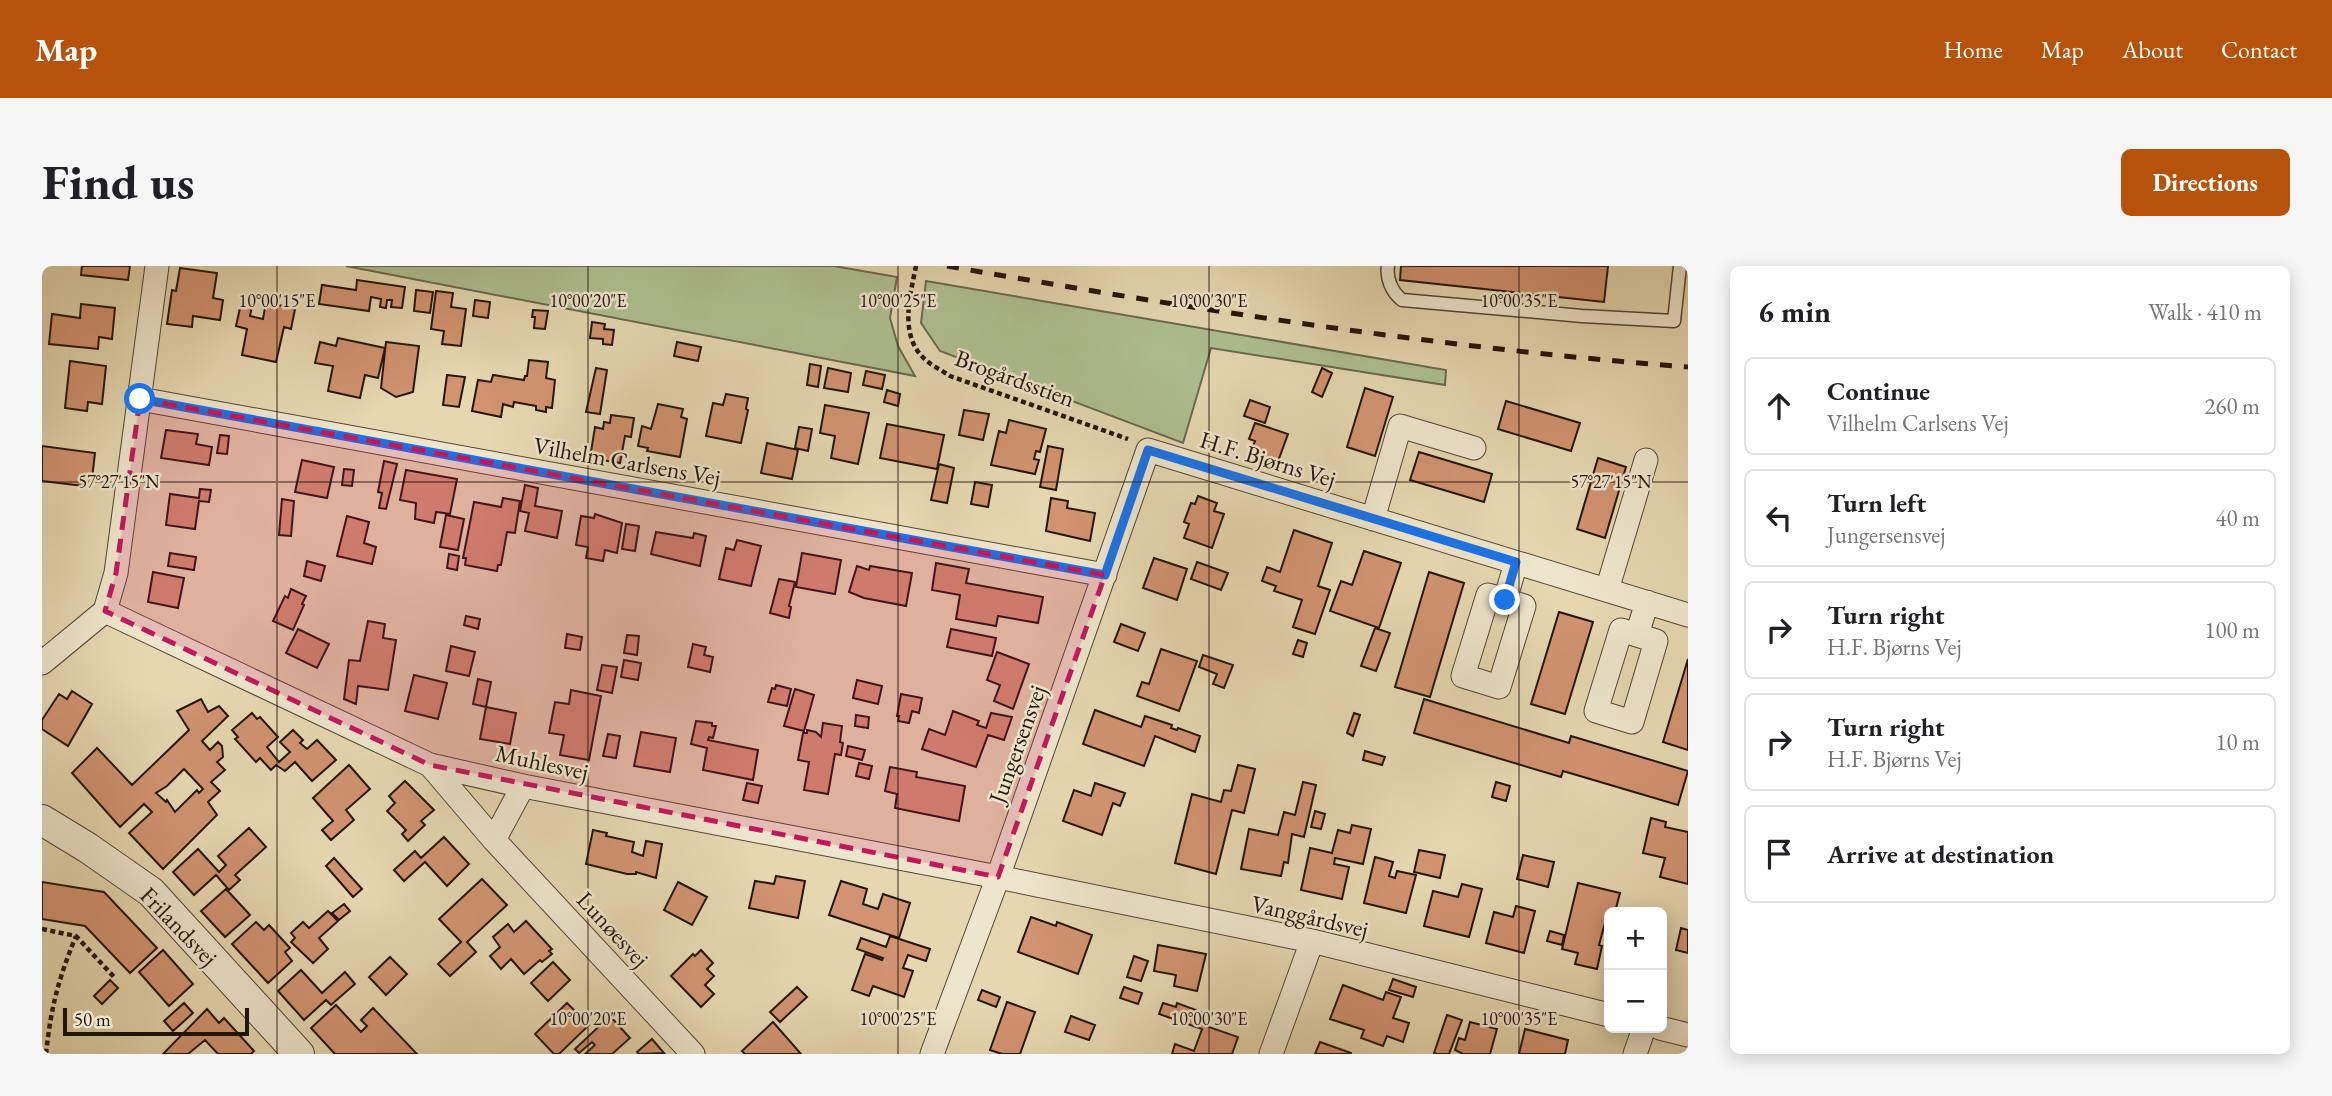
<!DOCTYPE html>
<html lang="en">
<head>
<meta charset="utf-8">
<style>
	:root { --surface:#fff; --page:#f6f6f6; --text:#202124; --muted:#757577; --line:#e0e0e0; --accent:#b45309 }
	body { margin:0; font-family:"EB Garamond",serif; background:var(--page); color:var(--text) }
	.controls { position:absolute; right:21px; bottom:21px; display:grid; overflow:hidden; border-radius:10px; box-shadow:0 4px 18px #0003 }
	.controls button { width:63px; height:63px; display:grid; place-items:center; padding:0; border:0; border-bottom:2px solid var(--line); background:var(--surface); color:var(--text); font:35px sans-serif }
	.scale { position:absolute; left:21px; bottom:18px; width:186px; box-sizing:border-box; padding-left:7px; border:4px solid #241509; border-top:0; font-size:19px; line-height:24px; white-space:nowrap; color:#241509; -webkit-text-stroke:5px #eee6cc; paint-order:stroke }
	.stop { position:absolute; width:21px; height:21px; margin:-16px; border:5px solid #1a73e8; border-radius:50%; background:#fff }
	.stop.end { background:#1a73e8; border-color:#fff; box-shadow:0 2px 7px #0008 }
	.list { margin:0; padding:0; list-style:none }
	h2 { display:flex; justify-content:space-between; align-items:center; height:91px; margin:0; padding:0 28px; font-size:30px }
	h2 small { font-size:23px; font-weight:400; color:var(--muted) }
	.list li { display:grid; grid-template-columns:46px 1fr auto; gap:21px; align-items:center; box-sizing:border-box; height:98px; margin:0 14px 14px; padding:0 14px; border:2px solid var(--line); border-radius:10px }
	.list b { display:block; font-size:26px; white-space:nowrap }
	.list p { margin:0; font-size:23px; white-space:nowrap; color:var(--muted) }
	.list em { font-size:23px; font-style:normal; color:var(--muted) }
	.icon { flex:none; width:38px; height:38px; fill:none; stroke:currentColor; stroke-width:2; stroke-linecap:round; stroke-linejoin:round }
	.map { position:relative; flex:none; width:1646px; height:788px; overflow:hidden; border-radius:10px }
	header { display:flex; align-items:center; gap:42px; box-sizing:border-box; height:98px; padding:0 35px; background:var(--accent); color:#fff }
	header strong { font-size:33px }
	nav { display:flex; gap:38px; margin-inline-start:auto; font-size:24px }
	.intro { display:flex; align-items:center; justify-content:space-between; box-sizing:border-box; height:168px; padding:0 42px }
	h1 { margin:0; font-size:49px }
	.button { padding:18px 32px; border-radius:10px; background:var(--accent); color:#fff; font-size:24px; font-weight:700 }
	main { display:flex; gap:42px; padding:0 42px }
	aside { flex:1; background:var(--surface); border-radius:10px; box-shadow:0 4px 18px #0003 }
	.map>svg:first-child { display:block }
</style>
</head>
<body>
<header>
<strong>Map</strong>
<nav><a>Home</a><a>Map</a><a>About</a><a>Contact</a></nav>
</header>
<div class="intro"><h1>Find us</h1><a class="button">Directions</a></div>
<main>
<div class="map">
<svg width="1646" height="788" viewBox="0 0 1646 788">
	<rect width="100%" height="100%" fill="#e5d8b1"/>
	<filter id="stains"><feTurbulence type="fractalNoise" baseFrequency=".00286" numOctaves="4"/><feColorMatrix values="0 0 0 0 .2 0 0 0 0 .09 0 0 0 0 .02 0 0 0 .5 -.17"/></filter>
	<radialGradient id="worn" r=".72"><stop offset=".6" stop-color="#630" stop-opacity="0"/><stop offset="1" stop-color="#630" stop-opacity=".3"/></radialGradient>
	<!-- green -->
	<path fill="#aec091" stroke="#696a4d" stroke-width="2" d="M304,0H792L855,11L848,52L856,80L873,110Z
		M884,15L1404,104L1403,119L1169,82L1141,177L898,85L879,57Z"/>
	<!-- building -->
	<path fill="#d19371" stroke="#241509" stroke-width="2" fill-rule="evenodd" d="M40,0H88L86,14L39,9Z
		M1359,0H1566L1562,36L1358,14Z
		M138,2L175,7L171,32L181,34L178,54L151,50L150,61L125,58L130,24L134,25Z
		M315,14L363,21L360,42L349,41L350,34H345L344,42L338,41L339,33L329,31L327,45L277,38L280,19L314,24Z
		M374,24L391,26L388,47L372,45Z
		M394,25L411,27L409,41L424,43L419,80L400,78L402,65L389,63Z
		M200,33L211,35L208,50L221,53L224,36L253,43L249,63L242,61L234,96L200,89L205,63L194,60Z
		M433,34L448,36L446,52L431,50Z
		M39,38L73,42L70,73L57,71L56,83L7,78L10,48L38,52Z
		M491,44L506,45L503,63L492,62L493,51H490Z
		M550,56L563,58L562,63L572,64L570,79L561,78V73L548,72Z
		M296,72L343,82L336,112L323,109L318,132L286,125L291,100L273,97L278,76L294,80Z
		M344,76L377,80L371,126L354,131L339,122Z
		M635,76L659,81L656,95L632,90Z
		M487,94L506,96L504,112L513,114L510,142L504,141V146L494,144V140L472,136L471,141L461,138L459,151L430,145L436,114L449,116L451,109L482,114L483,110H485Z
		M28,95L64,100L60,138L46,136L45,145L23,142Z
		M768,98L779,100L776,121L765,119Z
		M554,102L565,104L558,148L544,146Z
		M786,102L809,107L806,126L782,122Z
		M1280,102L1290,107L1280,131L1270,126Z
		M824,105L843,109L840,123L821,119Z
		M405,109L423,111L417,141L401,139Z
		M1323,122L1351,131L1333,190L1305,181Z
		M845,124L858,128L856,140L842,136Z
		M684,128L706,132L704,143L706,144L699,177L664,170L671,137L681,139Z
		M1208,134L1228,141L1223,157L1202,150Z
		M1464,135L1538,157L1529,185L1456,163Z
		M616,138L641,143L639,151L645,153L638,191L605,185L606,182L596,180L600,160L609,163Z
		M783,139L827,147L816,198L789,192L793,170L778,167Z
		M922,144L947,148L941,174L917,169Z
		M569,149L592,152L589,171L583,170L578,197L548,192L553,161L561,163L562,156L568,157Z
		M967,154L1004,163L998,186L994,185L992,193L997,194L993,208L949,199L957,165L964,167Z
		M1213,157L1246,168L1235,198L1208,188L1213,175L1207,173Z
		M845,158L902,169L895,203L838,192Z
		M757,161L770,163L766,185L753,182Z
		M124,164L156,168L154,178L170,181L167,199L119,192Z
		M178,169L187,170L185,188L175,187Z
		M725,177L756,184L750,213L719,207Z
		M0,180L53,187L49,221L0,215Z
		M1006,180L1021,183L1014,224L998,221Z
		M1377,186L1450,208L1442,236L1368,214Z
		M1556,192L1584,201L1563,272L1535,263Z
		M260,194L292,201L285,232L253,226Z
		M342,195L355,198L344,243L337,242L340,227L336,226Z
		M897,198L912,202L905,237L889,234Z
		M302,203L312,204L310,220L300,219Z
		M364,204L415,213L408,248L394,246L392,257L373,253L374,237L358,234Z
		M933,216L950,219L946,241L929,238Z
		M483,219L496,222L493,240L520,245L515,272L483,265L487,247L478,245Z
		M158,223L169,224L167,236L157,235L153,263L124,259L128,228L157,232Z
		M1156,230L1175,237L1172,245L1182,248L1170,282L1142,272L1147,258L1142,256L1149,237L1153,238Z
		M461,232L478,235L473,267L465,266L459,299H456L455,305L423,299L424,292H421L432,236L459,241Z
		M1009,232L1026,235L1025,242L1053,247L1048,275L1004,265Z
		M240,233L252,235L249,270L237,269Z
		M553,248L580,257L575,287L563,284L561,295L544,292L546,281L534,279L539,250L552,252Z
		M404,249L422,253L416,284L398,281Z
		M305,250L327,256L322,277L334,281L330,298L295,290Z
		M584,258L597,260L593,285L580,283Z
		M1252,264L1290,277L1276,320L1288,324L1273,368L1251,361L1260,334L1232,325L1234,320L1220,315L1225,301L1238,306Z
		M614,266L651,272L652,267L664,270L658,300L609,288Z
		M695,274L719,280L709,320L677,313L684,282L692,284Z
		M1322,285L1359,297L1337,362L1288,345L1299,315L1310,319Z
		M128,287L154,291L152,304L126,300Z
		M760,287L799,294L793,328L754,321Z
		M407,288L417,290L415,304L405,302Z
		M1112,292L1145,303L1135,334L1101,322Z
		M265,295L283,300L279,315L262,310Z
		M1155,296L1186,307L1179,324L1149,313Z
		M894,297L927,303L924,317L1001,331L996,357L956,350L954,360L914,353L918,329L890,324Z
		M815,300L827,304L828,300L870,307L864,340L822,332L807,326Z
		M111,306L142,312L136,342L106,336Z
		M1387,306L1422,317L1388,431L1353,421Z
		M737,313L753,316L747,340L749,341L747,352L728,347Z
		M249,323L264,330L260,338L262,339L251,364L231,355L243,330L246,332Z
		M1517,346L1551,356L1523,448L1489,438Z
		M424,350L438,353L436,363L422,359Z
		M326,355L343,358L341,372L354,374L346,424L316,420L314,438L302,433L307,394L318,395Z
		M1079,358L1103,367L1096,385L1072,376Z
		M1333,362L1348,367L1334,405L1319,400Z
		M256,363L287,378L275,402L244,387Z
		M909,363L954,372L950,390L905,381Z
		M525,368L540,371L538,384L523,382Z
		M585,369L597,370L595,389L582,387Z
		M1256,374L1265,377L1261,391L1251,388Z
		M651,378L664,381L662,389L671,391L668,406L646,401Z
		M409,380L433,386L427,410L404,405Z
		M1119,383L1155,395L1137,445L1095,430L1100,416L1107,418Z
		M955,386L987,398L971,443L952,435L958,419L945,414Z
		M1161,389L1191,399L1182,422L1171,418L1175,408L1157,401Z
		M1646,393V484L1621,476Z
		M582,394L599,397L596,414L579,411Z
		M560,399L575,401L570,427L555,424Z
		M372,409L405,417L396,453L363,445Z
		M436,413L449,416L444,441L431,438Z
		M815,414L840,420L836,438L811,432Z
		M734,419L749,423L745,440L726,436L730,422L733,423Z
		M753,423L772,429L762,465L742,460Z
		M529,424L559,430L547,494L518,489L522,469L507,467L513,436L527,438Z
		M30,425L50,438L26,480L0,463V454L17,428L25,433Z
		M859,428L880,432L877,447L870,445L867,457L856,455L857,450H855Z
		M159,433L166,446L177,440L186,450L160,475L168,484L176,476L180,480L181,491L175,496L183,504L169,516L178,525L166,536L175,549L121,603L87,567L110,546L102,538L78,561L30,507L55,482L90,519L147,464L135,445ZM142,503L161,523L157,527L155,524L133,546L125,534L124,536L114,527L125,520Z
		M1382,433L1527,477L1529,470L1646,505L1636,539L1521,505L1519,511L1372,467Z
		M444,441L474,447L468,478L438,473Z
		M1053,444L1099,461L1103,450L1130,459L1129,462L1135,464L1136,462L1158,470L1153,486L1113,470L1102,500L1041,478Z
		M911,445L937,455L935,459L944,462L949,447L970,451L962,474L946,469L934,501L880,483L887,463L903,469Z
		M210,447L215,453L218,451L236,471L225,481L237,496L248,486L238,476L251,464L261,474L258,477L265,483L275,474L294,494L270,515L253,496L243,505L234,499L229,504L218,492L214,496L193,473L196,471L190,464Z
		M1312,447L1318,449L1311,470L1305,467Z
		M814,449L827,451L826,462L813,460Z
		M654,455L670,457V460H674L671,472L667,471L666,474L716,484L711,514L661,504L665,482L649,478Z
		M781,457L800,460L798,476L801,477L799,489L793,488L786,528L762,524L767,496L756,494L761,467H765V464L774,466L779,471Z
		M599,466L634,472L628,506L592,500Z
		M566,468L578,470L574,492L561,490Z
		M806,480L823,484L820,494L804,490Z
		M1323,485L1343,491L1340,499L1321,494Z
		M817,497L830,500L827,513L814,510Z
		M307,499L328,523L304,544L312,554L289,574L280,564L291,555L271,532Z
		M1196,499L1213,503L1202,547L1190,544L1174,608L1133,597L1150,528L1179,536L1182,524L1189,525Z
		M848,501L875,506L874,511L923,520L917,555L853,542L855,528L843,525Z
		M363,515L392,544L379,555L383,559L366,575L360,568L364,564L345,545L353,537L347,530Z
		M1261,516L1274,519L1262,571L1250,568L1246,597L1242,596L1239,610L1199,603L1207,563L1236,569L1242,546L1253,549Z
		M1454,516L1468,520L1464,535L1450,531Z
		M705,517L720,520L716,537L701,534Z
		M1053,517L1083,527L1078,540L1071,537L1060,569L1021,555L1032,524L1049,530Z
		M1273,545L1283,548L1279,563L1269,561Z
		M1609,552L1624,556L1623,561L1646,566V618L1618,611L1623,592L1601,587Z
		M1310,559L1329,563L1321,598L1293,592L1292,598L1307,601L1300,633L1259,624L1268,582L1290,587L1296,564L1308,567Z
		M207,562L224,581L193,609L198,614L187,624L174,609L152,629L131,606L156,583L177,606L184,599L176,590Z
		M551,564L565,567L564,570L592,576L590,586L601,590L604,575L620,578L614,612L594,606V608H585L544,598Z
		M402,571L427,598L405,620L383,596L362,615L352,604L373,585L379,592Z
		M1377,584L1403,589L1398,612L1372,606Z
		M1481,589L1512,596L1506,621L1475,613Z
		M1333,591L1351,596L1347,610L1353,612L1355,605L1374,609L1364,647L1322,637Z
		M292,592L320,623L311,631L284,600Z
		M734,610L763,615L756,652L707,642L713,615L732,618Z
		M440,613L465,639L425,676L434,686L408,710L396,698L419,676L397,653Z
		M799,615L825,623L821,638L836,643L841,628L868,637L857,672L787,649Z
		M0,616L62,626L115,682L88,707L43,660L0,653Z
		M636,616L665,631L650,659L622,644Z
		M1536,617L1578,627L1573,646H1566L1557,679L1560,680L1555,703L1533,698L1536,687L1520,683Z
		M1420,618L1440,623L1427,671L1382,660L1391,625L1416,631Z
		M184,623L208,649L183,671L159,645Z
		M302,638L308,645L297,654L290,647Z
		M1474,640L1493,645L1482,687L1444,677L1452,646L1471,651Z
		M286,645L296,655L277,672L286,683L271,697L249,676L253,672L249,667L261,656L267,662Z
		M989,651L1014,660L1015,656L1050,669L1036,708L976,686Z
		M484,655L510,683L507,685L510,688L500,696L498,694L482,708L469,693L459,703L448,690L458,681L451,671L466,658L472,666Z
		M214,656L222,664L227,659L248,682L243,686L250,695L226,717L190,678Z
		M1639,662L1646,664V687L1634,684Z
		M1508,665L1522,669L1520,679L1505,675Z
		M848,670L888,683L884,695L866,689L861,702L871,705L862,731L831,720L827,730L810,724L823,688L840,694L841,692L815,683L819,672L844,681Z
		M1116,679L1164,688L1155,725L1132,720L1134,709L1112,705Z
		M121,684L151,718L127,740L97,706Z
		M659,684L671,697L665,703L672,710L663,719L672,728L659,741L629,710L651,688L653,690Z
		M1092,690L1106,695L1099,715L1085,711Z
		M348,691L365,708L344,729L327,711Z
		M511,696L528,714L506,735L489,717Z
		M259,704L280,727L303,706L313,718L289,739L284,734L262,754L236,725Z
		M1351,713L1374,721L1371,731L1347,724Z
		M68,714L76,722L60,738L52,730Z
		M1301,719L1341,734L1344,726L1359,731L1351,752L1367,757L1361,776L1345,770L1341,780L1319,772L1322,764L1288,753Z
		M755,721L765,731L738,756L728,746Z
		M1082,721L1100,727L1096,738L1078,732Z
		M940,724L958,731L954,741L936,734Z
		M965,736L993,746L978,788H960L948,784Z
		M142,737L151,747L131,765L122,755Z
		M525,737L547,759L517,788H512L493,768Z
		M1121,737L1134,741L1135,737L1165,748L1161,759L1196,771L1190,788H1130L1133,778L1152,785L1160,763L1117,748Z
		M294,739L319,766L325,760L319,754L331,742L375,788H293L269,762Z
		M165,743L177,757L182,752L212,785L209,788H176L163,774L146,788H121Z
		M1405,749L1420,754L1407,788H1395L1392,787Z
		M568,750L588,772L570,788H543L553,779L550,776L537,787L533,783Z
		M1029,750L1053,759L1047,774L1023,766Z
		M731,756L759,788H703L700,785Z
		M1428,756L1455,763L1448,788H1421L1413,784L1417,772L1423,774Z
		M1483,763L1526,774L1523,788H1477Z
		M610,773L622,787L597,788L595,786Z
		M1278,776L1309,787V788H1273Z"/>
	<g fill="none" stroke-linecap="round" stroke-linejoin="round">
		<defs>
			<path id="service" d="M1346,0C1344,13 1350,26 1360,34L1540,50L1632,55L1638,0"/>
			<path id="minor" d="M98,133L1063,309
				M1331,253L1358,160L1432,182
				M1565,324L1604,194
				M1463,334L1482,340L1457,421L1421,410L1446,329L1463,334L1474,297
				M63,345L388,499L481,520L956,611L1270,675L1567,749
				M1595,369L1614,375L1590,456L1554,445L1579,364L1595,369L1605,336
				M0,397L63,345L74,307L115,0
				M388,499L452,574L651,788
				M452,574L481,520
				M1618,762L1646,769
				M890,788L956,611L1106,184L1646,349
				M1229,788L1270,675
				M1593,788L1602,762"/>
			<path id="tertiary" d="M0,554L46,582L109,626L257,788"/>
		</defs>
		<!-- service casing -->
		<use href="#service" stroke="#544633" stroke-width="15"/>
		<!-- minor casing -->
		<use href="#minor" stroke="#544633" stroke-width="25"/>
		<!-- tertiary casing -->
		<use href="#tertiary" stroke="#544633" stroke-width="32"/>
		<!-- path -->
		<path stroke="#241509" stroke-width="4.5" stroke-dasharray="5 3.5" stroke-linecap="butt" d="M874,0C868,30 856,72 885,95C892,101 901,105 908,110L1086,173
			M0,663L34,670L72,711
			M4,788C9,741 16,714 34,670"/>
		<!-- service -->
		<use href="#service" stroke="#eee6cc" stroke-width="12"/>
		<!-- minor -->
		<use href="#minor" stroke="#eee6cc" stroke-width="23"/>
		<!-- tertiary -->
		<use href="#tertiary" stroke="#eee6cc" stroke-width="30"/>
		<!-- rail -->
		<path stroke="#241509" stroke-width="5" stroke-dasharray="12 12" stroke-linecap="butt" d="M905,0C1150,43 1398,82 1646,101"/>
	</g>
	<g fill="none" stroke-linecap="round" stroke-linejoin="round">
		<!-- route -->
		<path stroke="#1a73e8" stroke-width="9" d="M98,133L1063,309L1106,184L1474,296L1463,334"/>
	</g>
	<!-- marked area -->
	<path fill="#c2185b" fill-opacity="0.2" stroke="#c2185b" stroke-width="5" stroke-dasharray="14 9" stroke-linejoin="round" d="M98,133L1063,309L956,611L388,499L63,345L74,307Z"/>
	<!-- ticks -->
	<path fill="none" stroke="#241509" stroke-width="2" stroke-opacity="0.45" d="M235,0V788M546,0V788M856,0V788M1167,0V788M1477,0V788M0,216H1646"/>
	<g text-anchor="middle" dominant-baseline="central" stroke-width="5" stroke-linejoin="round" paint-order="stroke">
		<!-- street labels -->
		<g font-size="24" fill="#241509" stroke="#eee6cc">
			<text transform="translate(973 112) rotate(20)">Brogårdsstien</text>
			<text transform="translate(1226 193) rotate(17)">H.F. Bjørns Vej</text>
			<text transform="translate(585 195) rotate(10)">Vilhelm Carlsens Vej</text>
			<text transform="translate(975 478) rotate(-70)">Jungersensvej</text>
			<text transform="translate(500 496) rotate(12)">Muhlesvej</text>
			<text transform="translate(1268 650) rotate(13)">Vanggårdsvej</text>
			<text transform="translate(137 660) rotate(46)">Frilandsvej</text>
			<text transform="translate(571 663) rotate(47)">Lunøesvej</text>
		</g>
	</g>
	<g font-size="18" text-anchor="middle" fill="#241509" stroke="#eee6cc" stroke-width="5" stroke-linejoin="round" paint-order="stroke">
		<text x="235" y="41">10°00'15"E</text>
		<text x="546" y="41">10°00'20"E</text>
		<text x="856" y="41">10°00'25"E</text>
		<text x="1167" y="41">10°00'30"E</text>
		<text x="1477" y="41">10°00'35"E</text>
		<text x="77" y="222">57°27'15"N</text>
		<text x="1569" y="222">57°27'15"N</text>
		<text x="546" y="759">10°00'20"E</text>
		<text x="856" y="759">10°00'25"E</text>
		<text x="1167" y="759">10°00'30"E</text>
		<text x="1477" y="759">10°00'35"E</text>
	</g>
	<rect width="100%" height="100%" filter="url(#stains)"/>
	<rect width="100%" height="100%" fill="url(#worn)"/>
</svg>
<div class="controls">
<button>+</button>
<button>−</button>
</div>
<div class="scale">50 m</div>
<div class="stop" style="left:98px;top:133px"></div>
<div class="stop end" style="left:1463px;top:334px"></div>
</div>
<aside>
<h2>6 min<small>Walk · 410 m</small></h2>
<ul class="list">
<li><svg class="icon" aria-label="ahead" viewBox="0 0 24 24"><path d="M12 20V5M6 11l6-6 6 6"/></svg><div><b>Continue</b><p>Vilhelm Carlsens Vej</p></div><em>260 m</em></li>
<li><svg class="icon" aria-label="left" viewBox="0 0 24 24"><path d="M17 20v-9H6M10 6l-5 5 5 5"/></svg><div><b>Turn left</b><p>Jungersensvej</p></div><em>40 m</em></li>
<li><svg class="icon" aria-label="right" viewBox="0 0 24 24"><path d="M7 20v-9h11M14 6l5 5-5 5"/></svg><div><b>Turn right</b><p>H.F. Bjørns Vej</p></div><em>100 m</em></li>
<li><svg class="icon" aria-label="right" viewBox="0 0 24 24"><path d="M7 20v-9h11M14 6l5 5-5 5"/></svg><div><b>Turn right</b><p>H.F. Bjørns Vej</p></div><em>10 m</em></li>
<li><svg class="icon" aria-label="arrive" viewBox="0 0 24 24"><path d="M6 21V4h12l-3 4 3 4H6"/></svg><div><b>Arrive at destination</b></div></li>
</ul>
</aside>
</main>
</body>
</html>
